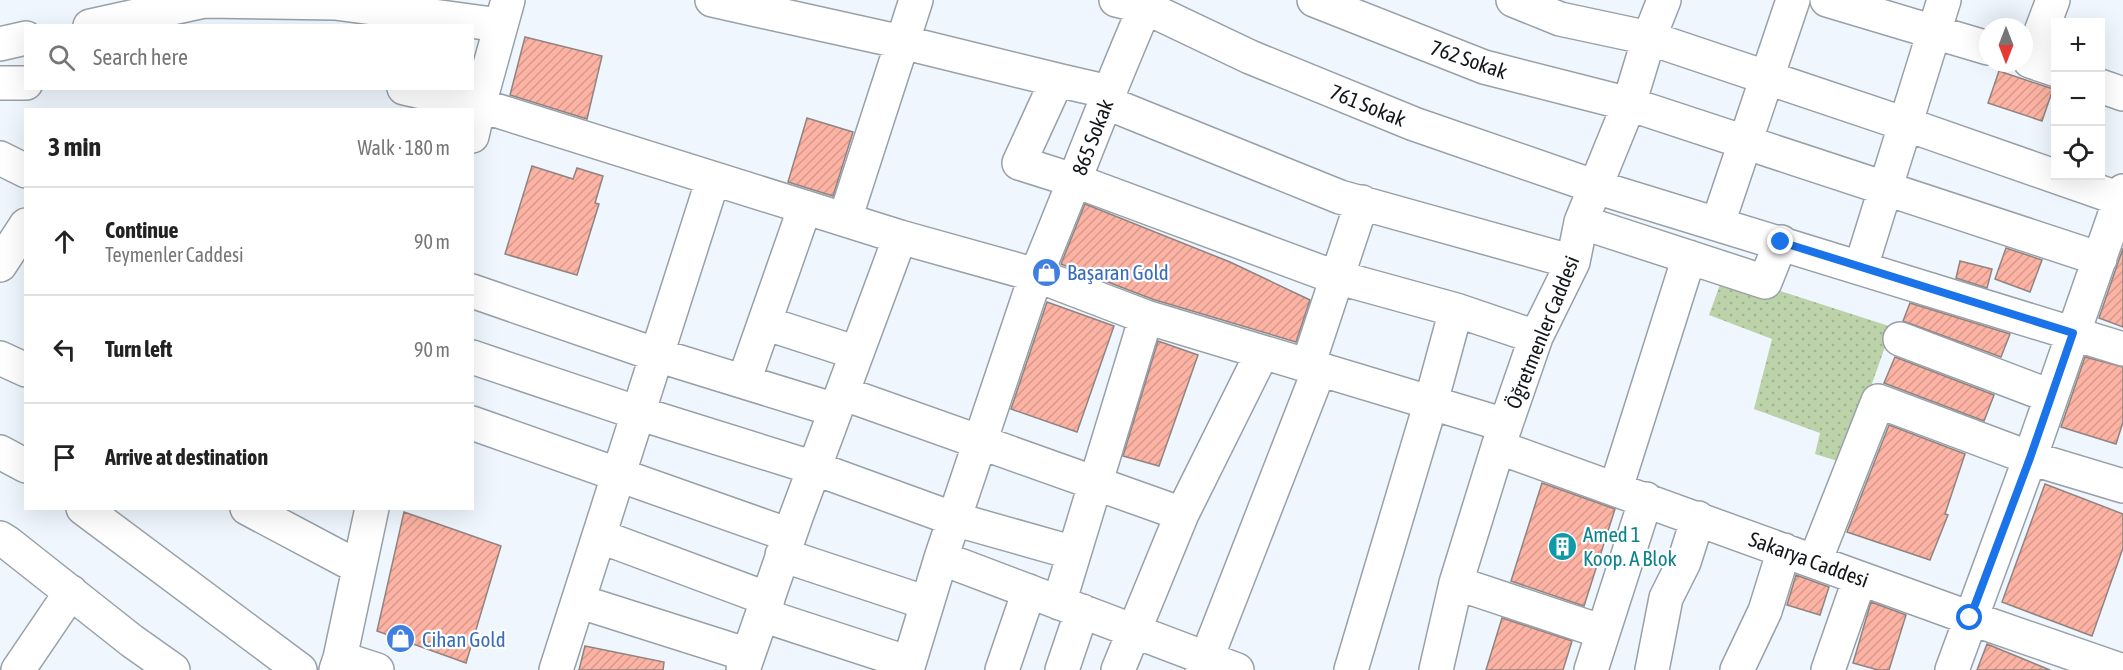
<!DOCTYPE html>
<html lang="en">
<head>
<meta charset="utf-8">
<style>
	:root { --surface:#fff; --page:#f6f6f6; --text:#222; --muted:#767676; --line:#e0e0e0 }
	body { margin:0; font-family:"Asap Condensed",sans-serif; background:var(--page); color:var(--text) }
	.controls { position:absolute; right:18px; top:18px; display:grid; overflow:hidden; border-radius:0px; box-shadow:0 6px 24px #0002 }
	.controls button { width:54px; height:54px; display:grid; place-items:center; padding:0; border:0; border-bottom:2px solid var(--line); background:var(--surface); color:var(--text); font:30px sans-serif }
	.compass { position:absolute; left:1979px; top:18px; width:54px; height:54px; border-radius:50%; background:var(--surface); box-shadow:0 6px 24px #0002; rotate:180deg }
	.stop { position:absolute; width:18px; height:18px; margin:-14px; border:4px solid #1a73e8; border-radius:50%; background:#fff }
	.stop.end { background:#1a73e8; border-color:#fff; box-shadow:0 2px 6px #0008 }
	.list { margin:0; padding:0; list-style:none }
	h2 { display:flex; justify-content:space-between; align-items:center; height:78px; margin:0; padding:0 24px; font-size:26px }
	h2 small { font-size:20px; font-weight:400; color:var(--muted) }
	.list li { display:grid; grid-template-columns:39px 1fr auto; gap:18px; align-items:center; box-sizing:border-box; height:108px; padding:0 24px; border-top:2px solid var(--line) }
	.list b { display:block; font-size:22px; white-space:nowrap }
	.list p { margin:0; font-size:20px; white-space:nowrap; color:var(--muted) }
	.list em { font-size:20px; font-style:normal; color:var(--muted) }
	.icon { flex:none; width:33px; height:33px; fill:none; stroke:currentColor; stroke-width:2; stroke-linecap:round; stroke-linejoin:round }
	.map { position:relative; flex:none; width:2123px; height:670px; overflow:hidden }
	.search { position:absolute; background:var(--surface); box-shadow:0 6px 24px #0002; left:24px; top:24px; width:450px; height:66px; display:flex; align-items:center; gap:15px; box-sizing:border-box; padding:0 21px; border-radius:0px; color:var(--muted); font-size:22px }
	.panel { position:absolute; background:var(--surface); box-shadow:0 6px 24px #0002; left:24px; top:108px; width:450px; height:402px; border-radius:0px }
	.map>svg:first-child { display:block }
</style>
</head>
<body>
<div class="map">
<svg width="2123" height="670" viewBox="0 0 2123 670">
	<defs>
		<pattern id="park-dots" width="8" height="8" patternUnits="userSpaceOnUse" patternTransform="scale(1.5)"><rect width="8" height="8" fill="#bcd2a9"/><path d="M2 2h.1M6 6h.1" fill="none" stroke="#a1b491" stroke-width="1.8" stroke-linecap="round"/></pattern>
		<pattern id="building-hatch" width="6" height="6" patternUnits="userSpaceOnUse" patternTransform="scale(1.5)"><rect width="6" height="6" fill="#fcb3a3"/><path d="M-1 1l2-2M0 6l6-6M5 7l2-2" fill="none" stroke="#d7998c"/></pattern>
	</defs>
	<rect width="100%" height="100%" fill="#eff6fd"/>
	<!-- park -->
	<path fill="url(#park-dots)" d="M1722,279L1777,290L1892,327L1844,463L1815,454L1820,433L1754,409L1772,339L1709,315Z"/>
	<!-- building -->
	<path fill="url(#building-hatch)" stroke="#908481" stroke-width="1.5" d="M525,37L602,56L587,119L510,95Z
		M1999,71L2053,89L2042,121L1988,103Z
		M807,118L853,132L833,196L788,182Z
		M532,166L573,179L577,168L603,176L595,203L599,204L577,275L505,254Z
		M1085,204L1230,262L1310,300L1296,342L1152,299L1061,264Z
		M2006,248L2042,260L2030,292L1995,279Z
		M2123,248V327L2099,318Z
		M1960,261L1992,269L1987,288L1956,278Z
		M1047,302L1114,326L1077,432L1011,409Z
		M1910,303L2010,334L2001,357L1903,321Z
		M1158,341L1198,355L1159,466L1123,456Z
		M1895,357L1994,395L1984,421L1884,383Z
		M2085,357L2123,367V422L2116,444L2061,427Z
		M1889,425L1965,454L1945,514L1948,515L1930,560L1847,532Z
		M1542,483L1615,509L1584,606L1511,581Z
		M2045,484L2123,514V548L2092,636L2002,602Z
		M404,512L501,546L466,663L377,631Z
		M1796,575L1829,587L1820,615L1787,605Z
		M1871,602L1906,615L1889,670H1878L1853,663Z
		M1502,618L1572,641L1563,670H1486Z
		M1987,644L2050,670H1977Z
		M585,646L664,662L663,670H579Z"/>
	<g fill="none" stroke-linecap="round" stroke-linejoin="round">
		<defs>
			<path id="minor" d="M712,0L902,42L1057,80L1019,163L1076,181L1329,275L1456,310L1536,337
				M1116,0L1145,7L1250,57L1414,124L1596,187L2123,349
				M1314,0L1484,67L1629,104L2100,259
				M1513,0L1560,19L1649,38L1914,127L2123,200
				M1827,0L1934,32L1861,267
				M1944,0L1934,32L1988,48
				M2053,0L2030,61L2056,70
				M90,26L205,1L335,3L500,25
				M0,44L26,38
				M1057,80L1109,92
				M0,83H26
				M2100,86L2123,94
				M404,88L479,105L900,237L1036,275C1074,184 1108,91 1148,0
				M1105,102L1340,197L1573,262
				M472,136L479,105L508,0
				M0,158L26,171
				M845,219L916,0
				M1581,222L1765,282L1781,242
				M1718,223L1793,0
				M0,265L26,225
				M472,291L657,355L835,410
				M765,323L857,353
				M1900,339L2050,396
				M472,357L638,413L814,468L954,519L1074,553
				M0,358L26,370
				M1308,365L1362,202
				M744,381L805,207
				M842,393L1182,514
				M472,423L789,535
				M1498,447L1970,618L2120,670
				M0,452L26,466
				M1616,488L1689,257
				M83,508L300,670
				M247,508L358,567
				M599,536L768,599
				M0,538L8,543L132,641L173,670
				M782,555L927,603
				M941,558L1036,275L1146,317L1505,425
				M1815,561L1878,401L2030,458L2123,486
				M1456,583L1603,632
				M578,601L748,655
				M1059,603L1146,317
				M762,615L909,663
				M340,658L377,670
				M18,670L71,592
				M336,670L340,658L372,508
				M556,670L713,179
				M743,670L796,517L900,237
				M907,670L941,558L1237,670
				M1002,670L1029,591
				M1062,670L1082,611
				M1118,670L1182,514L1262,353
				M1202,670L1319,370
				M1351,670L1431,402L1456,310
				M1436,670L1456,583L1498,447L1536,337L1573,262L1581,222L1629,104L1649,38L1664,0
				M1591,670L1646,499
				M1652,670L1666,598L1684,562L1698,518
				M1737,670L1765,611L1784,550
				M1828,670L1860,578
				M1952,670L2030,458L2123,191"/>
		</defs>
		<!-- minor casing -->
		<use href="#minor" stroke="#98a0a8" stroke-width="36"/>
		<!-- minor -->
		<use href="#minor" stroke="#fff" stroke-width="33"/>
	</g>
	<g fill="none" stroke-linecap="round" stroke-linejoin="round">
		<!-- route -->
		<path stroke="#1a73e8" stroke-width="8" d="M1781,242L2073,333L2030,458L1970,618"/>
	</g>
	<!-- icons -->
	<defs>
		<symbol id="shop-disc" viewBox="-11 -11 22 22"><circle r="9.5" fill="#3f7fe0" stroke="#fff"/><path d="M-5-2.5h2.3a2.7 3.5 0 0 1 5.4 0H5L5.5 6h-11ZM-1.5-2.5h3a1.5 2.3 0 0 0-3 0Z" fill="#fff"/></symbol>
		<symbol id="building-disc" viewBox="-11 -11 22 22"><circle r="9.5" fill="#0f9aa8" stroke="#fff"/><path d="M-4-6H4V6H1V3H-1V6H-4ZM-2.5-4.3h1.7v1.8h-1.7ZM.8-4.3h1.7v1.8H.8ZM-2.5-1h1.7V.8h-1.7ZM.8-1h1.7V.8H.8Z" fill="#fff"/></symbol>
	</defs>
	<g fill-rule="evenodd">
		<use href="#shop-disc" x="1030" y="256" width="33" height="33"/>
		<use href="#building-disc" x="1546" y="530" width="33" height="33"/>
		<use href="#shop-disc" x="384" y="622" width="33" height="33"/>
	</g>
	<g text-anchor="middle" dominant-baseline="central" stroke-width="4.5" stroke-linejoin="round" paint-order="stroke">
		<!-- street labels -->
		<g font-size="21" fill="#14171a" stroke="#fff">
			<text transform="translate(1469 59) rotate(19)">762 Sokak</text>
			<text transform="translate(1368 105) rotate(22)">761 Sokak</text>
			<text transform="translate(1092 137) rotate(-69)">865 Sokak</text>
			<text transform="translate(1542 332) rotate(-68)">Öğretmenler Caddesi</text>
			<text transform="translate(1809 559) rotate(20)">Sakarya Caddesi</text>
		</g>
		<!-- shop labels -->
		<g font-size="21" fill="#366cbe" stroke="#fff" text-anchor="start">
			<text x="1067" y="272">Başaran Gold</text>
			<text x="422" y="639">Cihan Gold</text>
		</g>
		<!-- culture labels -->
		<g font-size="21" fill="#0d838f" stroke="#fff" text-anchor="start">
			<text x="1583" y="534">Amed 1<tspan x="1583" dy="24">Koop. A Blok</tspan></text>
		</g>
	</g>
</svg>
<div class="controls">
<button>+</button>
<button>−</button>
<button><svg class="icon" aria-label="locate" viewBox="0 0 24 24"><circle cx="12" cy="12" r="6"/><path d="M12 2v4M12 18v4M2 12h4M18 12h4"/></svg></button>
</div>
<svg class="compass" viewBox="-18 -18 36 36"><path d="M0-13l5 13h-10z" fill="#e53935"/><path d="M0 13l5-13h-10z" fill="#767676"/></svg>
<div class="stop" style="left:1970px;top:618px"></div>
<div class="stop end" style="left:1781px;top:242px"></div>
<div class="search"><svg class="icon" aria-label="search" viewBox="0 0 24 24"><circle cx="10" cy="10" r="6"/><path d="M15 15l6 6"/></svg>Search here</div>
<section class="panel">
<h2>3 min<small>Walk · 180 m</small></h2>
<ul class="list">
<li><svg class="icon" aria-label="ahead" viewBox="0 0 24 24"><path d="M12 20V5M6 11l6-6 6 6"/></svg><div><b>Continue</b><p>Teymenler Caddesi</p></div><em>90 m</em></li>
<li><svg class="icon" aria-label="left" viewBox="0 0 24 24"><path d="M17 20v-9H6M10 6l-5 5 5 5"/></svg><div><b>Turn left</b></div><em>90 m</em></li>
<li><svg class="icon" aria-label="arrive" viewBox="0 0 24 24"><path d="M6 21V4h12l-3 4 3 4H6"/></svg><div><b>Arrive at destination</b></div></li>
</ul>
</section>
</div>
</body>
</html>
